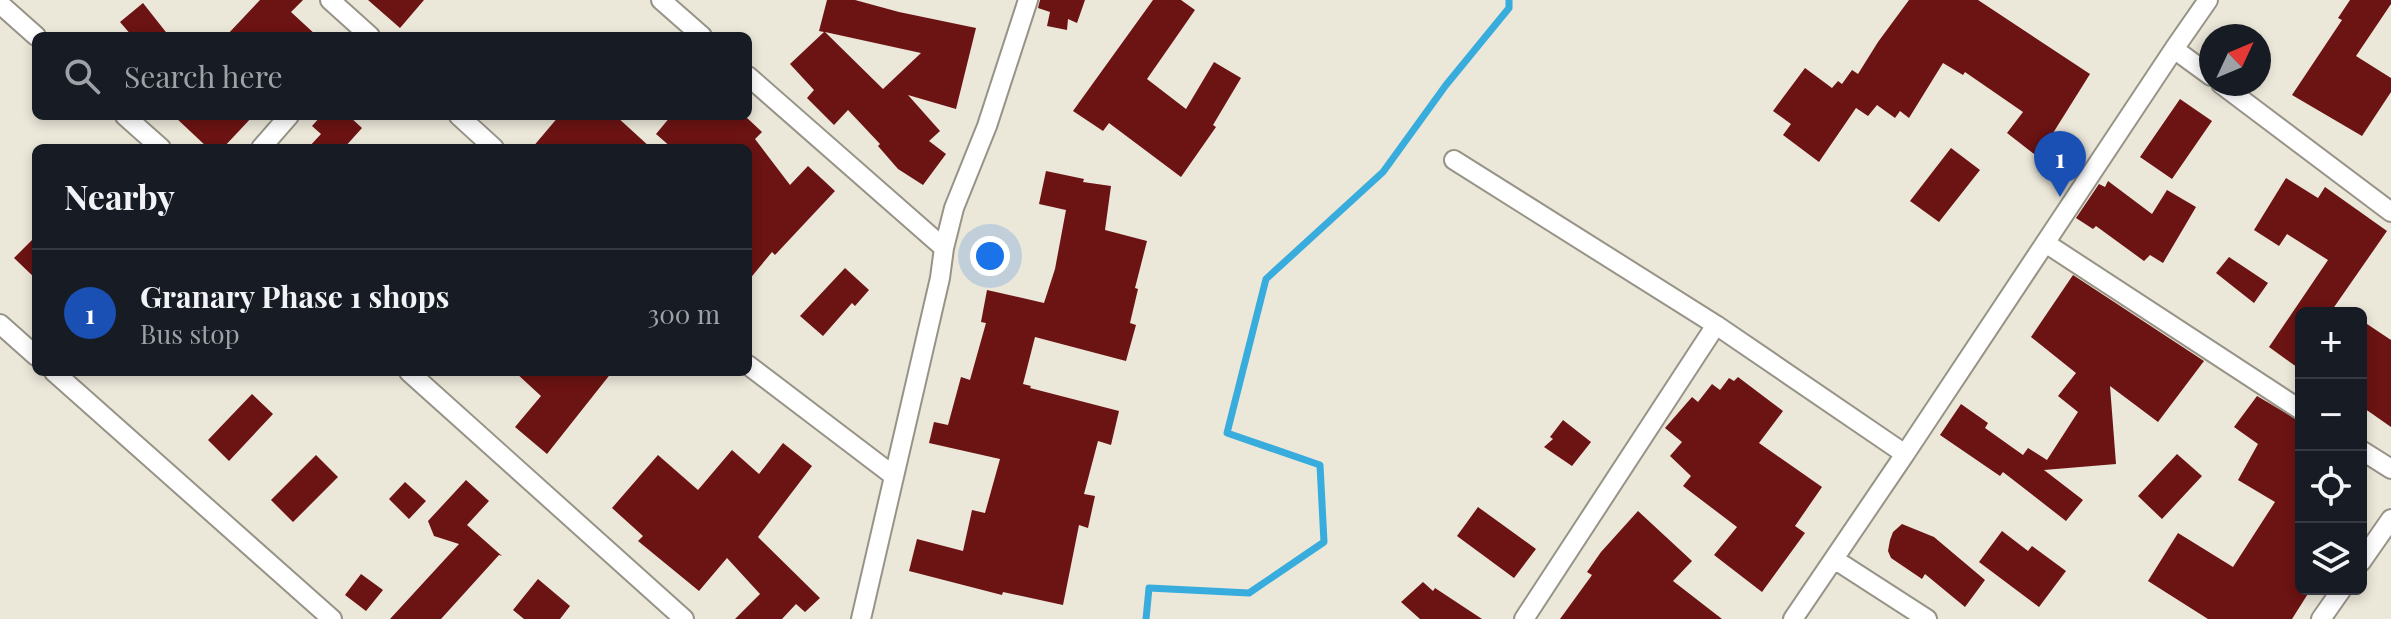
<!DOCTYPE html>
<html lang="en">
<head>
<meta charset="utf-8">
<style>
	:root { --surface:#171b24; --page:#20242c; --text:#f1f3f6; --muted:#9ea1a6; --line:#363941; --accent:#d93025 }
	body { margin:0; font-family:"Playfair Display",serif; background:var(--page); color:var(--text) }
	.controls { position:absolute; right:24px; bottom:24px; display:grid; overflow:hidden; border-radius:12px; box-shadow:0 4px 12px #0003 }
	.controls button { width:72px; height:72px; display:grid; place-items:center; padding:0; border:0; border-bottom:2px solid var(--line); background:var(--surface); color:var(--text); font:40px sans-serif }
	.compass { position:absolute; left:2199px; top:24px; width:72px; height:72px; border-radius:50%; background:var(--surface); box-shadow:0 4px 12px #0003; rotate:46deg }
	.you { position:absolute; left:990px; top:256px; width:28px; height:28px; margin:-20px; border:6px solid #fff; border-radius:50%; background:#1a73e8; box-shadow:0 0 0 12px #1a73e833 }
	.badge { display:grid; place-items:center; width:52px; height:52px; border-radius:50%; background:var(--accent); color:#fff; font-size:26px; font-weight:700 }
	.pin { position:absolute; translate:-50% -66px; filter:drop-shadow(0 2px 4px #0008) }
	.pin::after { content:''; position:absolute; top:42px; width:28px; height:24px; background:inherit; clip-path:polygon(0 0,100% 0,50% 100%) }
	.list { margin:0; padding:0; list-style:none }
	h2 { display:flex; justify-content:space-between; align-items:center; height:104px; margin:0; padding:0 32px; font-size:34px }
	h2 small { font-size:26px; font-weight:400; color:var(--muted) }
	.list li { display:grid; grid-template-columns:52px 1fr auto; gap:24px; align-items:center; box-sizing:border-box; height:128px; padding:0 32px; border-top:2px solid var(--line) }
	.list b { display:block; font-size:30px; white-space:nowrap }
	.list p { margin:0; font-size:26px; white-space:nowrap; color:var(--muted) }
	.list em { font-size:26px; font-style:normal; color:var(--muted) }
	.icon { flex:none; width:44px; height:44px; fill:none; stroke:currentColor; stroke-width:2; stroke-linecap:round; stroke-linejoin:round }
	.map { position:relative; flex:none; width:2391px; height:619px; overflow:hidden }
	.search { position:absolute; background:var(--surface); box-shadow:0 4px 12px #0003; left:32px; top:32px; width:720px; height:88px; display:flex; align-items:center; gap:20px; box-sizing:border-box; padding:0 28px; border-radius:12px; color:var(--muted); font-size:30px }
	.panel { position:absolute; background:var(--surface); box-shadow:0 4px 12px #0003; left:32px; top:144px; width:720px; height:232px; border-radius:12px }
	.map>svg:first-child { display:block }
</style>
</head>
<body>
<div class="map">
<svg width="2391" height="619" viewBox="0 0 2391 619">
	<rect width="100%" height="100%" fill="#ebe7d9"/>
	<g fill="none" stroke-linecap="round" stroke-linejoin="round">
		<!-- stream -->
		<path stroke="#37acdd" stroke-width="7" d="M1146,619L1149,588L1249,593L1324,542L1320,465L1227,433L1266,279L1383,172L1446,85L1509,8V0"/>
	</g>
	<!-- building -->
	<path fill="#6c1313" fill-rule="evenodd" d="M260,0H303L291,12L317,36H226Z
		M368,0H424L400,28Z
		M827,0H855L899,12L976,28L956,109L908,95L940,131L929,141L946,154L923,185L898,169L878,146L880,144L848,110L834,125L807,98L814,90L790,64L824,32L819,31ZM825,32L921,53L883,89Z
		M1040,0H1085L1077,23L1068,19L1067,30L1047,26L1050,12L1038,8Z
		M1153,0H1181L1195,10L1147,79L1186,109L1214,62L1241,78L1213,125L1216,127L1181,177L1109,123L1103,131L1073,111Z
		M1909,0H1978L2090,74L2038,157L2007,133L2023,112L1965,72L1963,75L1943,63L1909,118L1900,111L1895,118L1877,105L1868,116L1856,108L1819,162L1783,135L1791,124L1773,111L1805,68L1832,88L1838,81L1842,84L1852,70L1858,74L1878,42Z
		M2350,0H2391V4L2356,56L2391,78V92L2362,136L2292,95L2342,20L2338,18Z
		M143,3L169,36H132L120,22Z
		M2180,99L2212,121L2172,179L2140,157Z
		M174,116H253L223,148H208Z
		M321,116H349L362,128L344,148H308L321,134L312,126Z
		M559,116H616L651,148H532Z
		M671,116H745L762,132L755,139L790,185L808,166L835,191L775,255L772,252L748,281V148H672L656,134Z
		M1951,148L1980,170L1939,222L1910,201Z
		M1046,171L1084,179L1083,182L1111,186L1105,230L1147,241L1135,288L1138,289L1130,323L1136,325L1126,361L1035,337L1023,384L1031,386L1030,388L1119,411L1111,445L1098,441L1084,494L1095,496L1088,528L1079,525L1063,605L1003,592L1002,595L909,571L917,539L963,551L972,510L985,513L1000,459L929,443L934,422L948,425L961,377L970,380L986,323L981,322L987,290L1044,303L1055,269L1066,210L1039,204Z
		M2286,178L2318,198L2325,187L2387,231L2330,313H2301V370L2269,347L2328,260L2287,234L2279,246L2254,230Z
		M2108,181L2152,214L2167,190L2196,207L2163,263L2150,255L2144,261L2096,226L2093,229L2076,218L2099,184L2105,187Z
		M36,236V279L14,258Z
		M2229,257L2268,283L2254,303L2216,273Z
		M845,268L869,290L855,306L852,303L823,336L800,316Z
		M2073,275L2204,361L2158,422L2110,386L2116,464L2044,470L2083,500L2066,521L2003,472L2000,476L1940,435L1961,404L1988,423L1985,428L2023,455L2028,448L2047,460L2078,412L2058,396L2076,373L2031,337Z
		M2361,320L2391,340V427L2361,406Z
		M515,372H612L547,454L515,427L541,396Z
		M1738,377L1783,411L1759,443L1822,487L1795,526L1805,533L1762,592L1714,555L1737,527L1683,486L1691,476L1670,456L1682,442L1665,428L1692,397L1698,402L1712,384L1720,390L1729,378L1734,381Z
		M252,394L273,414L229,461L208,440Z
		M2257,396L2301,422V589H2311L2292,619H2208L2148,581L2178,533L2233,567L2275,502L2238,480L2258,444L2234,427Z
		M1563,420L1591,442L1572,466L1544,447L1553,439L1550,437Z
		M783,443L812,466L758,537L820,598L805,612L796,604L782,619H735L760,594L727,558L699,591L638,541L643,536L612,508L658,455L698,490L732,450L759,474Z
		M2177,454L2202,476L2162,519L2138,496Z
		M316,455L338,477L293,522L271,500Z
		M466,480L489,501L467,525L502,556L499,555L441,619H390L459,544L434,536L428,521Z
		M405,482L426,501L409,519L389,499Z
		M1478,507L1536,549L1514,578L1457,536Z
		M1638,511L1692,561L1673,581L1722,619H1560L1592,575L1587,572L1601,552Z
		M1902,524L1934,537L1985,580L1965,607L1925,574L1922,579L1891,558L1888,551L1890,540L1893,532Z
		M2002,531L2028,551L2032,546L2066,571L2039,607L1979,562Z
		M361,574L383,590L366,611L345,595Z
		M538,579L570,606L560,619H524L513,610Z
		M1423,582L1433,591L1435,588L1482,619H1420L1401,602Z"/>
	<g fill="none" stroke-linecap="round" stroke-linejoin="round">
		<defs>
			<path id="street" d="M330,0L370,36
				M661,0L702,36
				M0,4L36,36
				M2174,49L2208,0
				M748,76L944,248L940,278L861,619
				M2221,84L2391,212
				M125,116L161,148
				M459,116L494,148
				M261,148L289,116
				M1454,160L1716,325L1905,454L1793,619
				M2047,244L2301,410
				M944,248L954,208L987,126L1028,0
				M0,324L36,356
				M748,365L894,476
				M54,372L332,619
				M409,372L684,619
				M2361,450L2391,469
				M1905,454L2174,49L2211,76
				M1834,559L1927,619
				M2361,562L2391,519
				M1524,619L1716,325
				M2321,619L2342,589"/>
		</defs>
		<!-- street casing -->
		<use href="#street" stroke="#979387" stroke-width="22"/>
		<!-- street -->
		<use href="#street" stroke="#fff" stroke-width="18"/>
	</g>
</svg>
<div class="controls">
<button>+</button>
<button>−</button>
<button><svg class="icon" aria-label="locate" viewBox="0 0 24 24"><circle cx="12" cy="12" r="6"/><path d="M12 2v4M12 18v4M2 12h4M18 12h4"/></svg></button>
<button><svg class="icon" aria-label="layers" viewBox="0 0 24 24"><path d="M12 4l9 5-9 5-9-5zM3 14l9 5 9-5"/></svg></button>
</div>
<svg class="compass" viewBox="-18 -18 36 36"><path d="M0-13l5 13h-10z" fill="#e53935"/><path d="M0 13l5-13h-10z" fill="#9ea1a6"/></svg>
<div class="you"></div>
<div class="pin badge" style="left:2060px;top:197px;background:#1a4fb4">1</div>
<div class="search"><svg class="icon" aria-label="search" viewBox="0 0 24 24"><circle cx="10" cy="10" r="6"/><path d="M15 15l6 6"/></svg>Search here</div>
<section class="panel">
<h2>Nearby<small></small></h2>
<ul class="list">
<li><span class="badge" style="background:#1a4fb4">1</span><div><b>Granary Phase 1 shops</b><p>Bus stop</p></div><em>300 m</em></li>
</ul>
</section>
</div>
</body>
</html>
